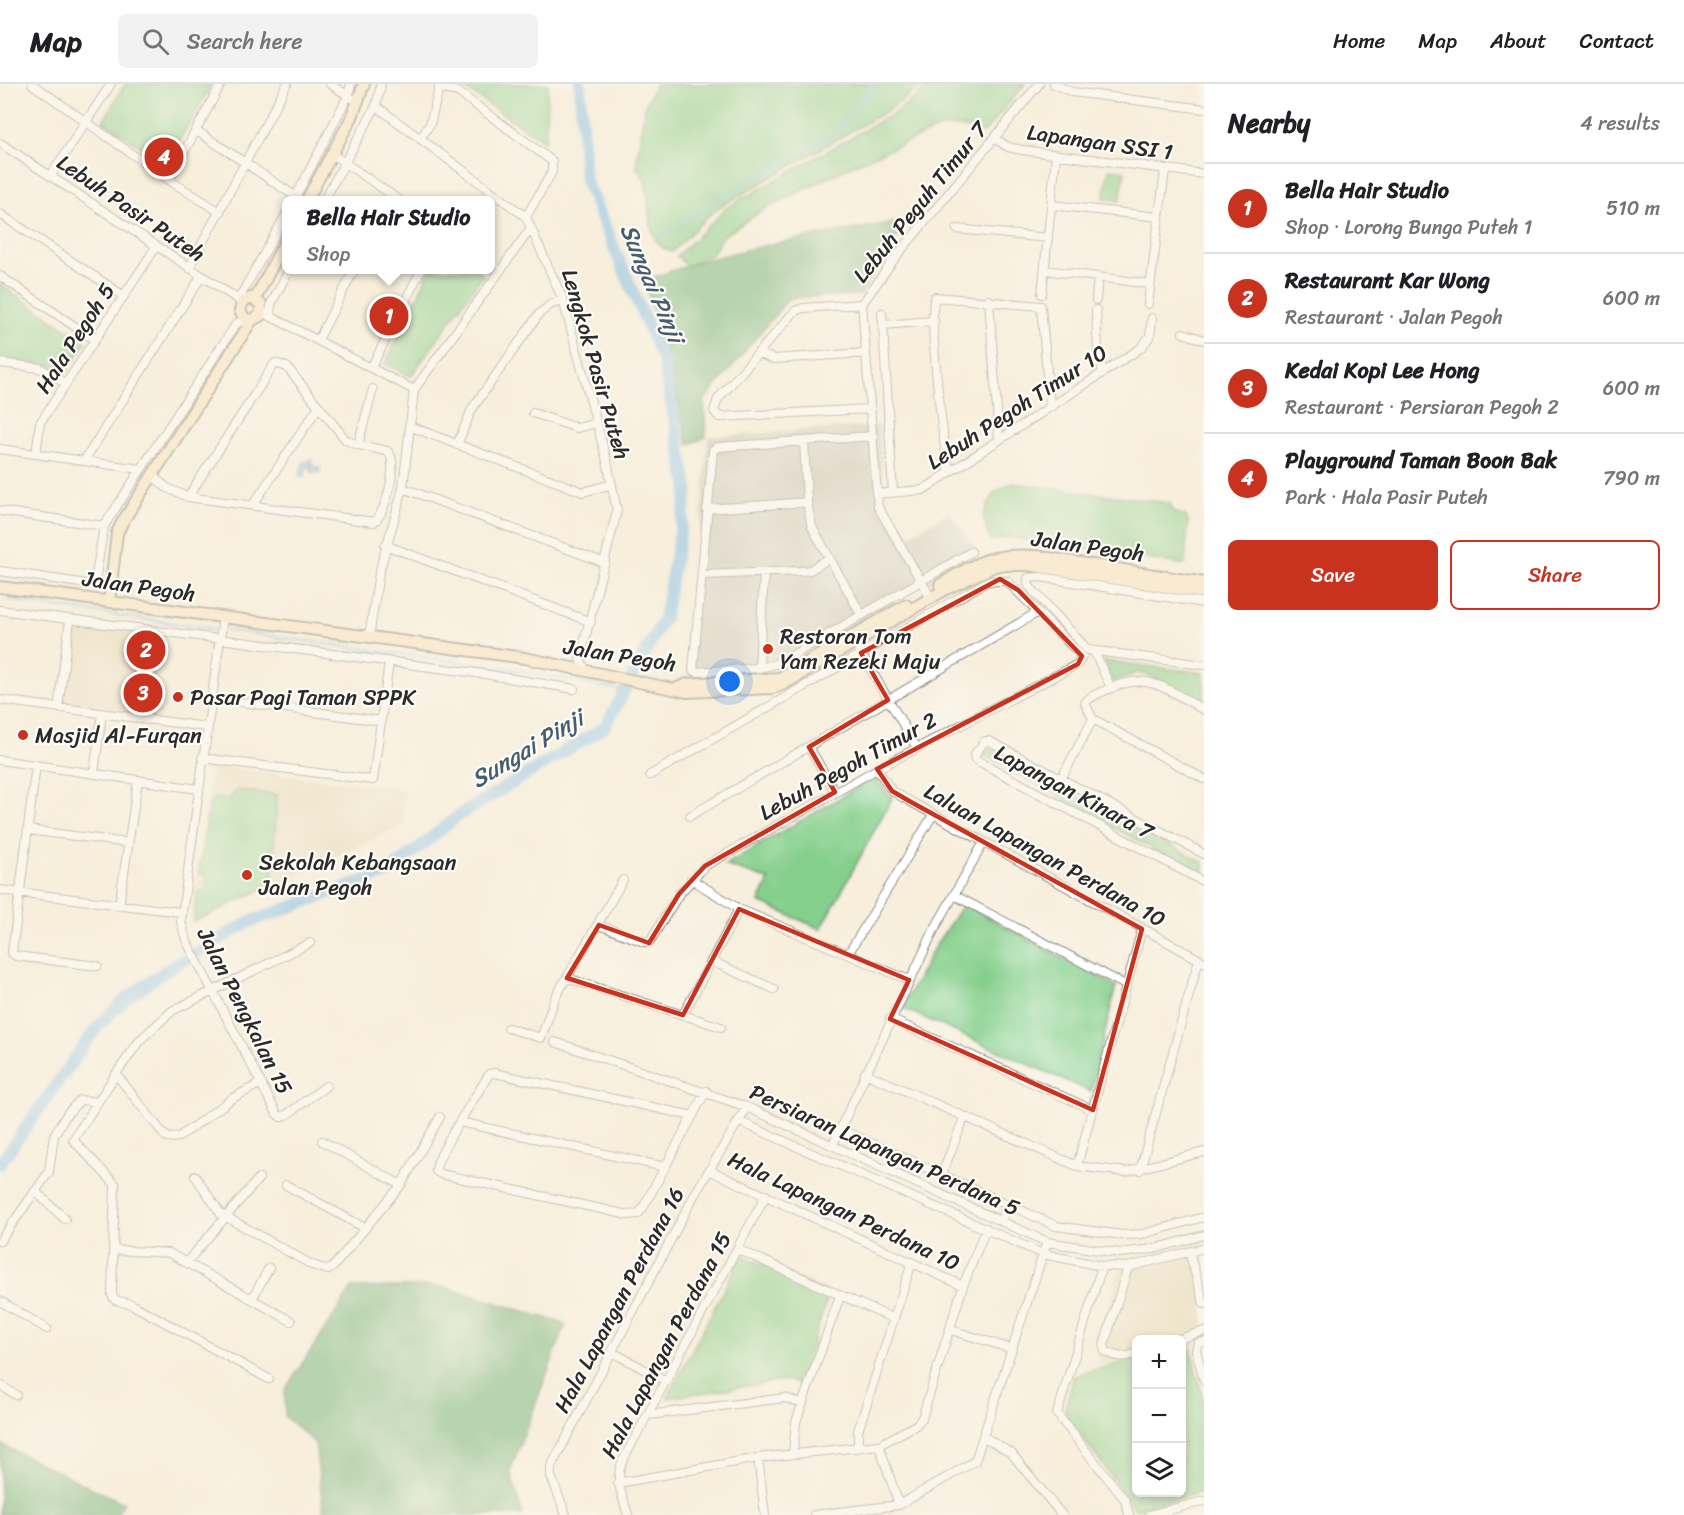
<!DOCTYPE html>
<html lang="en">
<head>
<meta charset="utf-8">
<style>
	:root { --surface:#fff; --page:#f2f2f2; --text:#202124; --muted:#757577; --line:#e0e0e0; --accent:#c8321e }
	body { margin:0; font-family:Sriracha,sans-serif; background:var(--page); color:var(--text) }
	.controls { position:absolute; right:18px; bottom:18px; display:grid; overflow:hidden; border-radius:9px; box-shadow:0 3px 9px #0003 }
	.controls button { width:54px; height:54px; display:grid; place-items:center; padding:0; border:0; border-bottom:2px solid var(--line); background:var(--surface); color:var(--text); font:30px sans-serif }
	.you { position:absolute; left:730px; top:598px; width:21px; height:21px; margin:-15px; border:4px solid #fff; border-radius:50%; background:#1a73e8; box-shadow:0 0 0 9px #1a73e833 }
	.badge { display:grid; place-items:center; width:39px; height:39px; border-radius:50%; background:var(--accent); color:#fff; font-size:20px; font-weight:700 }
	.pin { position:absolute; translate:-50% -50%; border:3px solid #fff; box-shadow:0 2px 6px #0006 }
	.popup { position:absolute; left:282px; top:112px; width:213px; height:78px; box-sizing:border-box; display:grid; place-content:center; border-radius:9px; background:var(--surface); filter:drop-shadow(0 2px 4px #0005); font-size:20px; white-space:nowrap; color:var(--muted) }
	.popup b { font-size:22px; color:var(--text) }
	.popup::after { content:''; position:absolute; left:50%; top:100%; margin-left:-12px; border:12px solid transparent; border-top-color:var(--surface) }
	.list { margin:0; padding:0; list-style:none }
	h2 { display:flex; justify-content:space-between; align-items:center; height:78px; margin:0; padding:0 24px; font-size:26px }
	h2 small { font-size:20px; font-weight:400; color:var(--muted) }
	.list li { display:grid; grid-template-columns:39px 1fr auto; gap:18px; align-items:center; box-sizing:border-box; height:90px; padding:0 24px; border-top:2px solid var(--line) }
	.list b { display:block; font-size:22px; white-space:nowrap }
	.list p { margin:0; font-size:20px; white-space:nowrap; color:var(--muted) }
	.list em { font-size:20px; font-style:normal; color:var(--muted) }
	.actions { display:flex; gap:12px; padding:18px 24px }
	.actions a { flex:1; padding:14px 0; border:2px solid var(--accent); border-radius:9px; text-align:center; font-size:21px; color:var(--accent) }
	.actions .main { background:var(--accent); color:#fff }
	.icon { flex:none; width:33px; height:33px; fill:none; stroke:currentColor; stroke-width:2; stroke-linecap:round; stroke-linejoin:round }
	.map { position:relative; flex:none; width:1204px; height:1431px; overflow:hidden }
	header { display:flex; align-items:center; gap:36px; box-sizing:border-box; height:84px; padding:0 30px; background:var(--surface); border-bottom:2px solid var(--line) }
	header strong { font-size:28px }
	nav { display:flex; gap:33px; margin-inline-start:auto; font-size:21px }
	.search { width:420px; height:54px; background:var(--page); display:flex; align-items:center; gap:15px; box-sizing:border-box; padding:0 21px; border-radius:9px; color:var(--muted); font-size:22px }
	main { display:flex }
	aside { flex:1; background:var(--surface) }
	.map>svg:first-child { display:block }
</style>
</head>
<body>
<header>
<strong>Map</strong>
<div class="search"><svg class="icon" aria-label="search" viewBox="0 0 24 24"><circle cx="10" cy="10" r="6"/><path d="M15 15l6 6"/></svg>Search here</div>
<nav><a>Home</a><a>Map</a><a>About</a><a>Contact</a></nav>
</header>
<main>
<div class="map">
<svg width="1204" height="1431" viewBox="0 0 1204 1431">
	<rect width="100%" height="100%" fill="#fdfcf7"/>
	<filter id="ink" filterUnits="userSpaceOnUse"><feTurbulence type="fractalNoise" baseFrequency=".0167" numOctaves="2"/><feDisplacementMap in="SourceGraphic" scale="12" xChannelSelector="R" yChannelSelector="G"/><feConvolveMatrix kernelMatrix="1 2 1 2 8 2 1 2 1" color-interpolation-filters="sRGB"/></filter>
	<filter id="wash" filterUnits="userSpaceOnUse"><feTurbulence type="fractalNoise" baseFrequency=".008" numOctaves="4" result="noise"/><feDisplacementMap in="SourceGraphic" scale="24" xChannelSelector="R" yChannelSelector="G"/><feGaussianBlur stdDeviation="1.35" result="paint"/><feColorMatrix in="noise" values="0 0 0 0 0 0 0 0 0 0 0 0 0 0 0 0 0 1.4 0 .05"/><feComposite in="paint" operator="in"/></filter>
	<g filter="url(#wash)">
		<rect width="100%" height="100%" fill="#f7eedc"/>
		<!-- built -->
		<path fill="#e5daba" d="M73,540L153,551L144,630L61,618Z
			M212,682L405,705L403,741L190,841Z
			M1204,1158V1252L1182,1258V1256H1136V1270L1101,1280L1097,1260L1122,1178Z"/>
		<!-- industrial -->
		<path fill="#c7c4b8" d="M879,341L883,422L905,454L949,428L980,469L777,587L688,593L708,353Z"/>
		<!-- green -->
		<path fill="#85cf8c" stroke="#587d5c" stroke-width="1.5" d="M125,0H212L166,80L103,37Z
			M458,0H548L545,58Z
			M656,0H924L893,23L723,121L707,133L672,168C641,159 653,117 644,94C642,90 638,86 636,82L645,21Z
			M932,0H1025L984,49L961,43H942L855,80L763,126L723,152L711,171L687,182L677,172L728,123L896,28Z
			M1109,85L1125,87L1120,117L1104,114Z
			M430,186H476L483,191L411,292L385,280Z
			M0,200L86,258L63,293L50,282L0,275Z
			M1012,399L1170,419L1173,428L1186,432L1188,438L1185,481L1010,453L990,457L983,431L994,409Z
			M1104,577L1204,589V620L1149,591L1137,589L1112,598Z
			M989,664L1204,779V793L983,671L982,667Z
			M874,694L892,714L821,845L759,818L769,796L725,781Z
			M237,706L277,711L272,800L194,838L197,807H205L207,791L198,790L210,718L214,714L229,716Z
			M963,820L1116,902L1091,1008L902,924L934,864Z
			M742,1171L829,1209L799,1301L787,1296L667,1314Z
			M1190,1262L1204,1318V1408L1135,1425L1064,1328L1074,1291L1136,1275V1408H1182V1264Z"/>
		<!-- forest -->
		<path fill="#6cb278" stroke="#4c6e52" stroke-width="1.5" d="M908,136L861,211L789,214L704,317L706,353L688,361L667,271L644,197C728,163 819,152 908,136Z
			M441,1202L566,1240L510,1387L523,1431H324L315,1359L285,1333V1306L352,1204Z
			M0,1360L124,1419L116,1431H0Z"/>
		<!-- water -->
		<path fill="#77baec" stroke="#51728c" stroke-width="1.5" d="M311,375L312,381L320,384V388L312,389L310,382L306,384L305,393H299L303,379Z"/>
		<g fill="none" stroke-linecap="round" stroke-linejoin="round">
			<!-- stream -->
			<path stroke="#77baec" stroke-width="2" d="M681,140L722,113L836,49L867,9L878,0
				M659,154L678,142
				M4,516L215,545
				M226,546L525,587L625,607"/>
			<!-- river -->
			<path stroke="#77baec" stroke-width="12" d="M0,1080L97,943L127,914L165,887L249,838L389,788L458,732L605,643L664,534L688,405L663,277L585,96L580,0"/>
		</g>
	</g>
	<g filter="url(#ink)">
		<g fill="none" stroke-linecap="round" stroke-linejoin="round">
			<defs>
				<path id="street" d="M32,0L169,96L220,128
					M330,0L352,14
					M1054,0L1072,8L1204,25
					M439,4L458,8L552,77V88L526,133
					M376,22L526,133L563,216L607,377L617,427L580,575L586,587
					M197,47L298,114
					M994,54L1008,63L1022,66L1204,90
					M420,55L430,40L440,1
					M0,59L242,218
					M332,70L399,116
					M51,91L111,0
					M169,96L221,0
					M294,116L348,12L351,0
					M324,116L376,22L381,0
					M1052,121L1159,133
					M0,130L124,212
					M957,145L1048,154
					M189,184L287,0
					M1045,186L1150,200
					M0,192L95,256
					M1042,210L1056,72
					M238,216L287,129
					M989,216L999,355
					M1096,216L1098,193
					M862,220L803,224L795,227L718,315L714,327L719,333L871,325
					M1148,220L1165,86
					M1096,226L1098,268L1103,289
					M262,228L414,306
					M882,229L883,241
					M270,232L271,220L289,186
					M1183,249L1204,256
					M318,256L354,186
					M760,270L773,275L866,269
					M0,279L40,284L66,300
					M371,284L421,186
					M533,329L577,344L596,339
					M409,342L583,408L612,400
					M873,352L718,363L713,366L693,586L697,588L759,584L779,579L971,468
					M804,357L807,418L812,443L861,530
					M358,361L373,305
					M457,361L472,325L539,230L550,221L563,216
					M0,365L140,385
					M36,370L40,339L156,163
					M84,377L201,193
					M950,388C943,363 928,234 935,213L1041,222L1050,322
					M154,393L167,404L188,413L374,438C386,430 400,376 387,367L358,361L346,356L287,283L275,279L188,413
					M403,404L605,479
					M893,409L883,241L934,237
					M876,410L923,406L950,388L1141,264L1150,252L1152,234
					M253,421L319,322
					M707,425L807,418
					M0,427L104,442
					M385,461L591,538
					M0,487L87,500L95,497L104,442L236,240L245,235
					M702,491L801,487L810,486L828,475
					M928,509L878,423L862,220L895,174L1039,0
					M1204,519L1041,493L1028,494V501L1088,566L1204,581
					M0,526L484,590L574,605
					M223,533L181,837L186,856L277,1030L281,1033L285,1032L326,1002
					M369,553L379,489L403,404L414,306L531,144
					M855,559L917,664
					M1094,567L1111,604
					M759,584L764,489
					M211,614L381,637
					M0,616L207,643
					M58,624L70,536
					M1204,626C1168,607 1150,586 1109,605C1101,608 1090,612 1085,619L1093,635L1204,695
					M146,636L157,547
					M809,663L835,708
					M202,674L373,696L389,578
					M0,676L198,705
					M36,681L12,869L16,872L97,882
					M877,685L892,707L911,718L1204,878
					M94,689L102,630
					M1061,695L1093,635
					M690,732L1038,528
					M28,746L128,759
					M1204,770L989,657H985L974,671L975,675L982,679L1204,798
					M691,795L739,825L909,896
					M0,806L180,828
					M954,811L1127,902
					M119,822L138,696
					M599,841L644,858L650,857L679,810L705,782L877,685L1078,580L1082,572L1007,497H988L650,691
					M848,870L933,731
					M711,877L774,905
					M567,894L721,943
					M683,931L739,825
					M890,935L1093,1026
					M508,944L541,954L555,914L623,796
					M555,958L747,1023L1047,1158L1119,1169L1154,1165L1204,1151
					M865,989L1077,1082L1126,1088L1204,1068
					M116,990L73,1056L115,1100L112,1211L115,1216L131,1220L269,1295
					M261,999L233,1014L179,1053L170,1054L165,1052L116,990L140,956L172,927L310,859
					M693,1032L494,989L489,990C480,1007 434,1073 436,1087L441,1090L628,1131L638,1130L643,1124C664,1085 685,1046 706,1007
					M738,1037L1043,1170L1102,1182L1128,1183L1204,1164
					M460,1038L665,1083
					M840,1045L1056,1142L1122,1151L1143,1150L1204,1133
					M322,1057L401,1101
					M833,1060L934,846L984,758
					M1077,1082L1142,845
					M709,1086L963,1202
					M1140,1086L1199,875
					M942,1090L964,1034
					M195,1092L221,1130L312,1181L328,1186L333,1183L401,1101L440,1033
					M286,1101L365,1144
					M35,1107L65,1135
					M1001,1137L1007,1121
					M0,1157L49,1088L54,1051L67,1030L80,1016L98,1018
					M737,1165L894,1235
					M114,1166L169,1169L291,1237
					M1189,1168L1204,1220
					M187,1178L259,1094
					M1102,1182L1057,1330L1125,1416L1129,1431
					M1128,1183L1104,1261L1105,1267C1116,1273 1125,1275 1136,1269
					M252,1215L269,1184
					M0,1217L47,1245
					M951,1246L1012,1265
					M1177,1256L1204,1247
					M1204,1258L1198,1259L1196,1266L1204,1296
					M612,1268L666,1297
					M0,1301L16,1311
					M648,1331L785,1314L803,1320
					M984,1353L1011,1369L1062,1431
					M879,1361L899,1421
					M858,1364V1347L912,1178
					M793,1369L796,1338L840,1212
					M758,1374L765,1431
					M618,1399L758,1374L879,1361L916,1341L922,1334L963,1202L986,1144
					M566,1431L551,1392V1383L695,1110L747,1023
					M628,1431C623,1412 614,1398 622,1378L766,1111
					M814,1431L899,1421L975,1377L1047,1158
					M1149,1431L1204,1417"/>
				<path id="secondary" d="M307,116L352,33L364,0
					M255,215L287,154
					M940,501C978,478 990,469 1036,472L1204,499
					M0,503L525,574L687,608L773,604L784,600L946,505L997,481H1028L1204,509
					M109,518L117,449L123,437L252,236L260,232L261,220L251,214L242,218L240,227L245,235L252,236
					M675,605L687,600L780,594L906,521"/>
			</defs>
			<!-- street casing -->
			<use href="#street" stroke="#918c84" stroke-width="10"/>
			<!-- secondary casing -->
			<use href="#secondary" stroke="#918c84" stroke-width="14"/>
			<!-- street -->
			<use href="#street" stroke="#fff" stroke-width="8"/>
			<!-- secondary -->
			<use href="#secondary" stroke="#fae7c3" stroke-width="10"/>
		</g>
	</g>
	<!-- marked area -->
	<path d="M0 0H1204V1431H0ZM1000,495L1018,506L1082,572L1078,580L877,685L892,707L911,718L1142,845L1093,1026L890,935L909,896L739,825L683,931L567,894L599,841L649,859L679,810L705,782L835,708L809,663L888,616L861,569Z" fill="#f7eedc" fill-opacity=".55" fill-rule="evenodd"/>
	<path fill="none" stroke="#c8321e" stroke-width="4.5" stroke-linejoin="round" d="M1000,495L1018,506L1082,572L1078,580L877,685L892,707L911,718L1142,845L1093,1026L890,935L909,896L739,825L683,931L567,894L599,841L649,859L679,810L705,782L835,708L809,663L888,616L861,569Z"/>
	<!-- markers -->
	<g fill="#c8321e" stroke="#fdfcf7" stroke-width="2">
		<circle cx="768" cy="565" r="6"/>
		<circle cx="178" cy="613" r="6"/>
		<circle cx="23" cy="651" r="6"/>
		<circle cx="247" cy="791" r="6"/>
	</g>
	<g text-anchor="middle" dominant-baseline="central" stroke-width="4.5" stroke-linejoin="round" paint-order="stroke">
		<!-- street labels -->
		<g font-size="22" fill="#2b2b2b" stroke="#fdfcf7">
			<text transform="translate(1100 58) rotate(8)">Lapangan SSI 1</text>
			<text transform="translate(920 118) rotate(-51)">Lebuh Peguh Timur 7</text>
			<text transform="translate(131 124) rotate(34)">Lebuh Pasir Puteh</text>
			<text transform="translate(75 254) rotate(-57)">Hala Pegoh 5</text>
			<text transform="translate(596 280) rotate(74)">Lengkok Pasir Puteh</text>
			<text transform="translate(1017 323) rotate(-33)">Lebuh Pegoh Timur 10</text>
			<text transform="translate(1088 462) rotate(8)">Jalan Pegoh</text>
			<text transform="translate(139 502) rotate(8)">Jalan Pegoh</text>
			<text transform="translate(620 571) rotate(9)">Jalan Pegoh</text>
			<text transform="translate(848 682) rotate(-29)">Lebuh Pegoh Timur 2</text>
			<text transform="translate(1074 708) rotate(28)">Lapangan Kinara 7</text>
			<text transform="translate(1045 771) rotate(29)">Laluan Lapangan Perdana 10</text>
			<text transform="translate(245 927) rotate(63)">Jalan Pengkalan 15</text>
			<text transform="translate(885 1066) rotate(24)">Persiaran Lapangan Perdana 5</text>
			<text transform="translate(844 1127) rotate(25)">Hala Lapangan Perdana 10</text>
			<text transform="translate(619 1216) rotate(-62)">Hala Lapangan Perdana 16</text>
			<text transform="translate(666 1261) rotate(-62)">Hala Lapangan Perdana 15</text>
		</g>
		<!-- poi labels -->
		<g font-size="22" fill="#2b2b2b" stroke="#fdfcf7" text-anchor="start">
			<text x="780" y="552">Restoran Tom<tspan x="780" dy="25">Yam Rezeki Maju</tspan></text>
			<text x="190" y="613">Pasar Pagi Taman SPPK</text>
			<text x="35" y="651">Masjid Al-Furqan</text>
			<text x="259" y="778">Sekolah Kebangsaan<tspan x="259" dy="25">Jalan Pegoh</tspan></text>
		</g>
		<!-- water labels -->
		<g font-size="24" font-style="italic" fill="#465d6f" stroke="#fdfcf7">
			<text transform="translate(652 199) rotate(67)">Sungai Pinji</text>
			<text transform="translate(527 665) rotate(-31)">Sungai Pinji</text>
		</g>
	</g>
</svg>
<div class="controls">
<button>+</button>
<button>−</button>
<button><svg class="icon" aria-label="layers" viewBox="0 0 24 24"><path d="M12 4l9 5-9 5-9-5zM3 14l9 5 9-5"/></svg></button>
</div>
<div class="you"></div>
<div class="pin badge" style="left:389px;top:232px">1</div>
<div class="popup"><b>Bella Hair Studio</b>Shop</div>
<div class="pin badge" style="left:146px;top:566px">2</div>
<div class="pin badge" style="left:143px;top:609px">3</div>
<div class="pin badge" style="left:164px;top:73px">4</div>
</div>
<aside>
<h2>Nearby<small>4 results</small></h2>
<ul class="list">
<li><span class="badge">1</span><div><b>Bella Hair Studio</b><p>Shop · Lorong Bunga Puteh 1</p></div><em>510 m</em></li>
<li><span class="badge">2</span><div><b>Restaurant Kar Wong</b><p>Restaurant · Jalan Pegoh</p></div><em>600 m</em></li>
<li><span class="badge">3</span><div><b>Kedai Kopi Lee Hong</b><p>Restaurant · Persiaran Pegoh 2</p></div><em>600 m</em></li>
<li><span class="badge">4</span><div><b>Playground Taman Boon Bak</b><p>Park · Hala Pasir Puteh</p></div><em>790 m</em></li>
</ul>
<div class="actions"><a class="main">Save</a><a>Share</a></div>
</aside>
</main>
</body>
</html>
